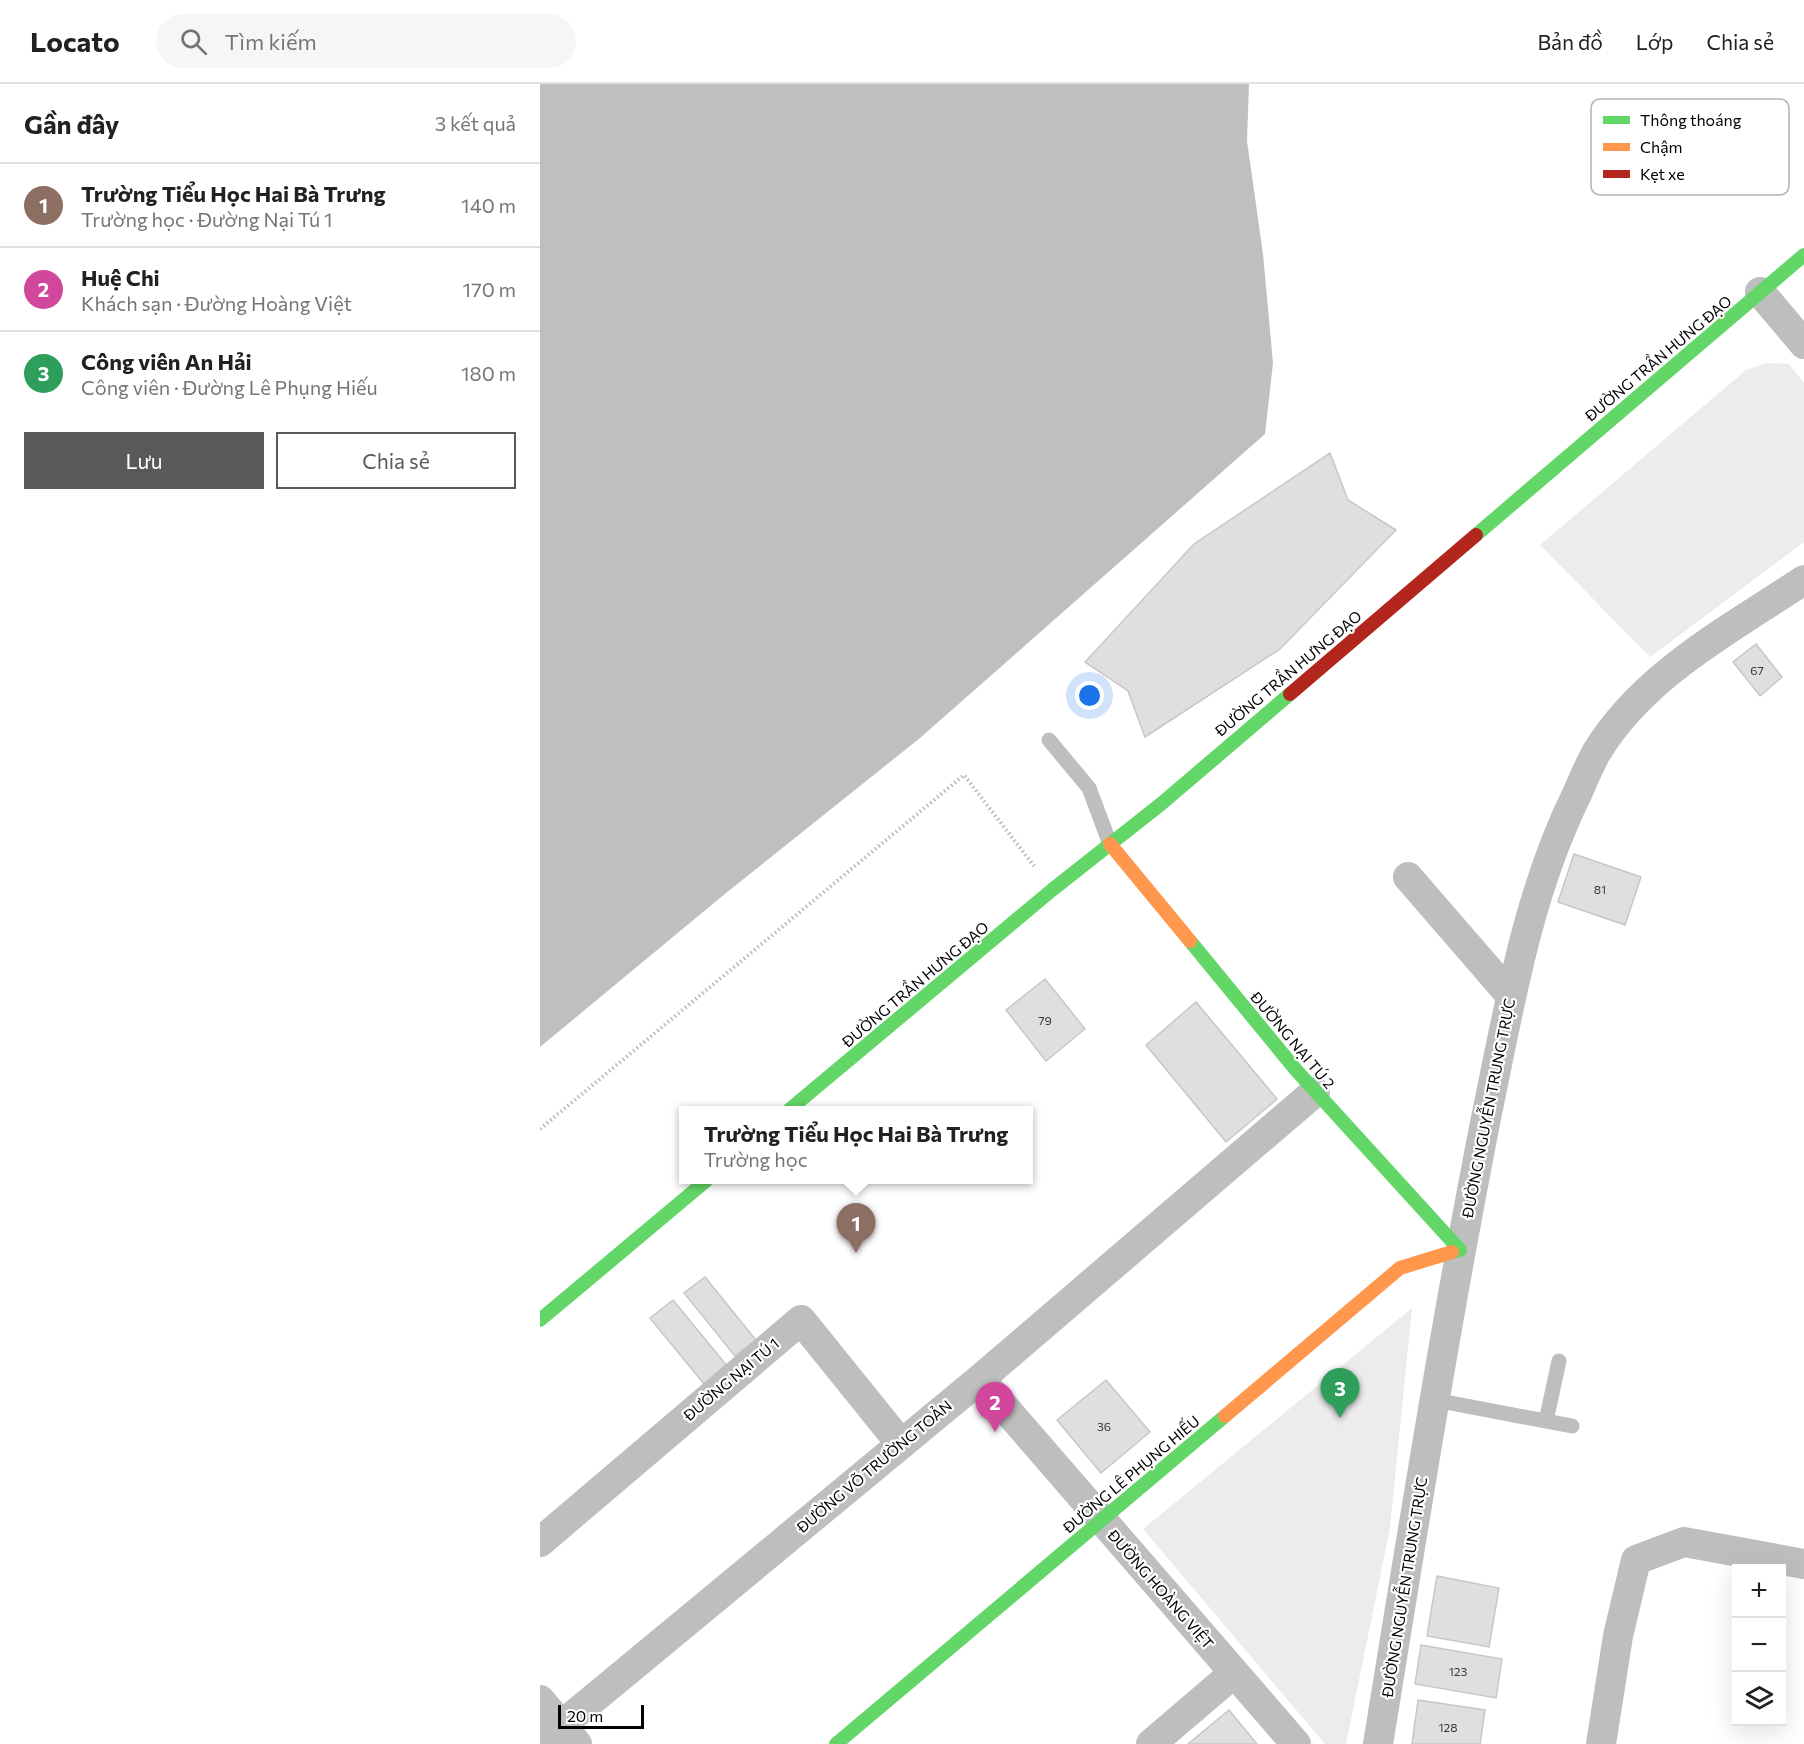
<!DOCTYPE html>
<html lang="vi">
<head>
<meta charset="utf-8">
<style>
	:root { --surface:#fff; --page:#f6f6f6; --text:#202124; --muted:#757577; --line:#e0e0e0; --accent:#595959 }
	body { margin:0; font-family:Commissioner,sans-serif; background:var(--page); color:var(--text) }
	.controls { position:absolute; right:18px; bottom:18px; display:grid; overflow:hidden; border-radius:0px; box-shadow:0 6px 24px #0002 }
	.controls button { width:54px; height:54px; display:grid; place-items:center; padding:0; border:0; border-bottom:2px solid var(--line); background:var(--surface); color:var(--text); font:30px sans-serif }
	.scale { position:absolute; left:18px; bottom:15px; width:86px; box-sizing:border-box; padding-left:6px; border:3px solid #000; border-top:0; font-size:16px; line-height:21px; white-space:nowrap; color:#000; -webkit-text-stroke:4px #fff; paint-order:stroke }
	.you { position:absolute; left:550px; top:612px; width:21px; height:21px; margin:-15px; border:4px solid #fff; border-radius:50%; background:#1a73e8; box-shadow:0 0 0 9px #1a73e833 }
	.badge { display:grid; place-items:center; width:39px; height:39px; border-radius:50%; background:var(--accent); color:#fff; font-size:20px; font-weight:700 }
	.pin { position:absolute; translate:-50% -50px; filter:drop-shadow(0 2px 3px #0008) }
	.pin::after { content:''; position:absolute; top:32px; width:21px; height:18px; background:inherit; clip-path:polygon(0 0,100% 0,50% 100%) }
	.popup { position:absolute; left:139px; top:1022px; width:354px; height:78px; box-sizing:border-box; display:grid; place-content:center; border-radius:0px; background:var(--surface); filter:drop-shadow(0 2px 4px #0005); font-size:20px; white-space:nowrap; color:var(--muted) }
	.popup b { font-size:22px; color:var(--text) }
	.popup::after { content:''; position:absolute; left:50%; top:100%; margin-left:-12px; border:12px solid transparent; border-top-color:var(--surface) }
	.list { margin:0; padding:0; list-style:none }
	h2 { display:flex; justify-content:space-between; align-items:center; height:78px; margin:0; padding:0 24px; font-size:26px }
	h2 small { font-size:20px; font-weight:400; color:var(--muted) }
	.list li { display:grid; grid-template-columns:39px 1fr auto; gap:18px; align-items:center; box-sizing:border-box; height:84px; padding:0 24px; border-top:2px solid var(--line) }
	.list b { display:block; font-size:22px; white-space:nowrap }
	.list p { margin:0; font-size:20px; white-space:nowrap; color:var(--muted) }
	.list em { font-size:20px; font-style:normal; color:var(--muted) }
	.actions { display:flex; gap:12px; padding:18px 24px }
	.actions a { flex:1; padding:14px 0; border:2px solid var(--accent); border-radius:0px; text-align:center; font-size:21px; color:var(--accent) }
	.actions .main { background:var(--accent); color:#fff }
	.icon { flex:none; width:33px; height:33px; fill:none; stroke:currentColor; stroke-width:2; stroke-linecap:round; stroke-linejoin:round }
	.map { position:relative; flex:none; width:1264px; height:1660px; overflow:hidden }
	header { display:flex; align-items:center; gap:36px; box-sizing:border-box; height:84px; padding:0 30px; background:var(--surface); border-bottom:2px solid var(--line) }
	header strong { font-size:28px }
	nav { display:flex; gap:33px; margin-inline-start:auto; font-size:21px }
	.search { width:420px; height:54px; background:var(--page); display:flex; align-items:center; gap:15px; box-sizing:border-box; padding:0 21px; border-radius:33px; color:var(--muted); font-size:22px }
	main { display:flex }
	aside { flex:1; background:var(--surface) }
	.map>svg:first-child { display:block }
</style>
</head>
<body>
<header>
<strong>Locato</strong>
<div class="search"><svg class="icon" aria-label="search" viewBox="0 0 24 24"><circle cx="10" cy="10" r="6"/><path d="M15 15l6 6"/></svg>Tìm kiếm</div>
<nav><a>Bản đồ</a><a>Lớp</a><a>Chia sẻ</a></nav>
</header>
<main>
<aside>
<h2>Gần đây<small>3 kết quả</small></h2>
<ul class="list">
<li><span class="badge" style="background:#8d6e63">1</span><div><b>Trường Tiểu Học Hai Bà Trưng</b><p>Trường học · Đường Nại Tú 1</p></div><em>140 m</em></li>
<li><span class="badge" style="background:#d1479c">2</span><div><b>Huệ Chi</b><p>Khách sạn · Đường Hoàng Việt</p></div><em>170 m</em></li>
<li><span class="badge" style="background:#2e9e5b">3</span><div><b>Công viên An Hải</b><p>Công viên · Đường Lê Phụng Hiếu</p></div><em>180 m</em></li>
</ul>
<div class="actions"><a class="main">Lưu</a><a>Chia sẻ</a></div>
</aside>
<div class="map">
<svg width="1264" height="1660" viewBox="0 0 1264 1660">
	<rect width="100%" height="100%" fill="#fff"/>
	<!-- green -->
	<path fill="#ececec" d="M1226,279L1249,280L1264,299V458L1110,573L1000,461L1206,286Z
		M872,1224L850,1444L806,1660H785L603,1445Z"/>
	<!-- water -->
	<path fill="#bfbfbf" d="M0,0H709L707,57L723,170L733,279L725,350L380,654L186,809L0,963Z"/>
	<!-- building -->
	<path fill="#dfdfdf" stroke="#c7c7c7" stroke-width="1.5" d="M790,369L808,416L856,446L740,565L605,653L588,607L545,578L654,460Z
		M1216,560L1242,593L1220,612L1193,578Z
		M1034,770L1101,793L1085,841L1018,818Z
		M505,895L545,945L506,977L466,926Z
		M656,918L737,1015L686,1058L606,961Z
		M165,1193L216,1256L195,1272L144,1209Z
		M133,1216L187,1282L164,1300L110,1234Z
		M566,1296L610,1348L561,1389L517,1336Z
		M897,1492L959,1504L949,1563L887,1552Z
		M881,1561L962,1575L956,1614L875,1600Z
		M878,1616L945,1626L940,1660H872Z
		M689,1626L717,1660H648Z"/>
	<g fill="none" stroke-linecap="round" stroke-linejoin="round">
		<!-- path -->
		<path stroke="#b9b9b9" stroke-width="4" stroke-dasharray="1.5 3" stroke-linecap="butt" d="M0,1045L424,691L494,782"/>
		<!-- lane -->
		<path stroke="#bebebe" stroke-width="15" d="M509,656L549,704L570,760
			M895,1316L1032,1342
			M1006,1337L1019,1277"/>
		<!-- street -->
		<path stroke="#bebebe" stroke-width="30" d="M1220,208L1264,260
			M868,793L971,912
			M440,1295L756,1660
			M0,1458L261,1236L361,1360
			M0,1616L37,1660
			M0,1659L440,1295L775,1008
			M611,1660L694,1589
			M838,1660C872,1451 905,1242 946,1034C969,924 987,811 1037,710C1043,696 1049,682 1056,669C1103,591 1190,545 1264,496
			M1061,1660L1078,1552L1096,1476L1144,1458L1264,1480"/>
		<!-- fast -->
		<path stroke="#63d668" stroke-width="14" d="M936,451L1264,171
			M650,857L756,986L920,1166L912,1168
			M249,1026L512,806L621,720L750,610
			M0,1236L167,1096
			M296,1660L685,1332"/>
		<!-- slow -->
		<path stroke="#ff974d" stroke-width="14" d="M570,760L650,857
			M685,1332L860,1184L912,1168"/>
		<!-- jam -->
		<path stroke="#b3261e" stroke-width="14" d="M750,610L936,451"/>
	</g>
	<g text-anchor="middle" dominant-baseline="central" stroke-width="4.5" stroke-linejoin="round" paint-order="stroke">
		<!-- number labels -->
		<g font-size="12" fill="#383838">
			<text x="1217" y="586">67</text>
			<text x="1060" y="805">81</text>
			<text x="505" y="936">79</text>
			<text x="564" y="1342">36</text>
			<text x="918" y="1587">123</text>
			<text x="908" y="1643">128</text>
		</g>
		<!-- street labels -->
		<g font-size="15" fill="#000" stroke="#fff">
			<text transform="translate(1118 274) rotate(-40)">ĐƯỜNG TRẦN HƯNG ĐẠO</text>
			<text transform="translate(748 589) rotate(-40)">ĐƯỜNG TRẦN HƯNG ĐẠO</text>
			<text transform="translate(375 900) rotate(-40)">ĐƯỜNG TRẦN HƯNG ĐẠO</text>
			<text transform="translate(753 956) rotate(50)">ĐƯỜNG NẠI TÚ 2</text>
			<text transform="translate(948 1024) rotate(-79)">ĐƯỜNG NGUYỄN TRUNG TRỰC</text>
			<text transform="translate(191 1295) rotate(-40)">ĐƯỜNG NẠI TÚ 1</text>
			<text transform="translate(334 1382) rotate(-40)">ĐƯỜNG VÕ TRƯỜNG TOẢN</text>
			<text transform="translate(591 1390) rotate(-40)">ĐƯỜNG LÊ PHỤNG HIẾU</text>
			<text transform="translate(864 1503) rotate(-81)">ĐƯỜNG NGUYỄN TRUNG TRỰC</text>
			<text transform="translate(621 1505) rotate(49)">ĐƯỜNG HOÀNG VIỆT</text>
		</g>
	</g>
	<!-- legend -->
	<rect x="1051" y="15" width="198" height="96" rx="9" fill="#fff" stroke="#b2b2b2" stroke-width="1.5"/>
	<rect x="1063" y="32" width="27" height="8" fill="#63d668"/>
	<rect x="1063" y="59" width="27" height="8" fill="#ff974d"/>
	<rect x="1063" y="86" width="27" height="8" fill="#b3261e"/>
	<g font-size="16" fill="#000">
		<text x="1100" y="42">Thông thoáng</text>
		<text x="1100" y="69">Chậm</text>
		<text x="1100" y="96">Kẹt xe</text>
	</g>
</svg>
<div class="controls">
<button>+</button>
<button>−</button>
<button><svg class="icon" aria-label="layers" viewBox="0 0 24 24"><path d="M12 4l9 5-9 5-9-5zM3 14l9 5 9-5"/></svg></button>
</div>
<div class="scale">20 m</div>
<div class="you"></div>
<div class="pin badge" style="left:316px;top:1169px;background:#8d6e63">1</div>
<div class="popup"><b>Trường Tiểu Học Hai Bà Trưng</b>Trường học</div>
<div class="pin badge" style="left:455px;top:1348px;background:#d1479c">2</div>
<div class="pin badge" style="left:800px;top:1334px;background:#2e9e5b">3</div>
</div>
</main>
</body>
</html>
